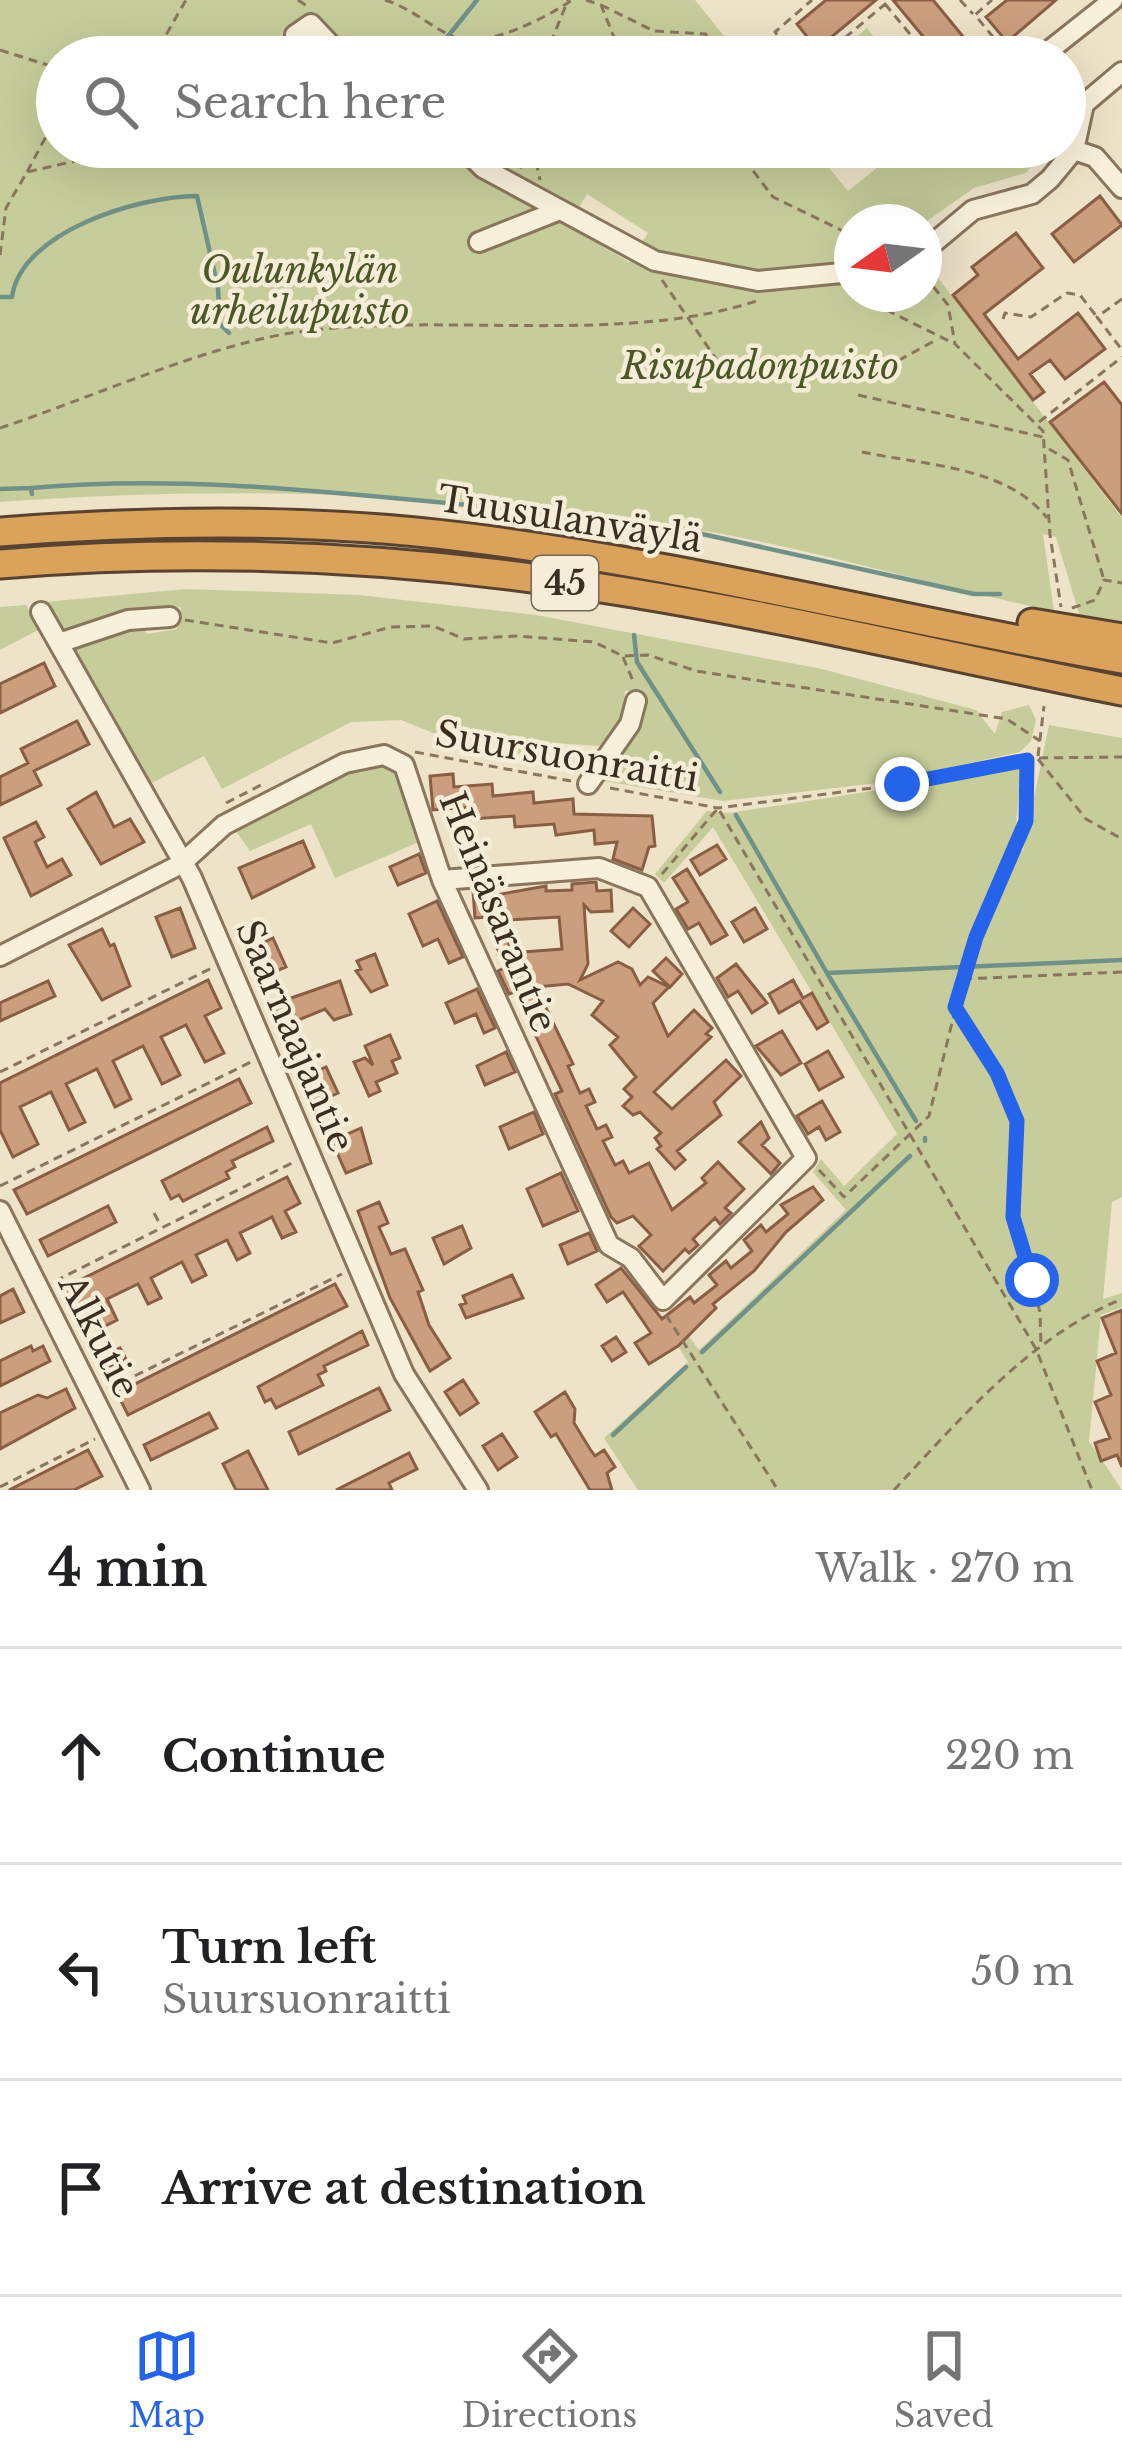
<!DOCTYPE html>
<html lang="en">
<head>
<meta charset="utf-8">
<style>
	:root { --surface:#fff; --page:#f2f2f2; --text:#202124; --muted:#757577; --line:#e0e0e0; --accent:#2563eb }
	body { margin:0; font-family:"Libre Baskerville",serif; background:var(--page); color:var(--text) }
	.compass { position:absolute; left:834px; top:204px; width:108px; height:108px; border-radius:50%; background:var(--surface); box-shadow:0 12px 48px #0002; rotate:256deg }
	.stop { position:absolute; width:36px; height:36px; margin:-27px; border:9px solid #2563eb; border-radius:50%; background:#fff }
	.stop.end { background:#2563eb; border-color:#fff; box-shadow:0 3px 12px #0008 }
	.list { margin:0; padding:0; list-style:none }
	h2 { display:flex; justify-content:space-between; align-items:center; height:156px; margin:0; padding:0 48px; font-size:51px }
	h2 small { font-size:39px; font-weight:400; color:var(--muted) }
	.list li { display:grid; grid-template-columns:78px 1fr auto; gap:36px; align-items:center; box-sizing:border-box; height:216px; padding:0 48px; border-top:3px solid var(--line) }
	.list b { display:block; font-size:45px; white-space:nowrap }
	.list p { margin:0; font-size:39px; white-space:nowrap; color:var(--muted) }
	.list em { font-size:39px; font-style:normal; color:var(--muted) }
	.icon { flex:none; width:66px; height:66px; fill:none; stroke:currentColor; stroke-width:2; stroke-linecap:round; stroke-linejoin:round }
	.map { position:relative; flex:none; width:1122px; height:1490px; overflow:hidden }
	.search { position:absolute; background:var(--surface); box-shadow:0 12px 48px #0002; left:36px; right:36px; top:36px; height:132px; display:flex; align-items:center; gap:30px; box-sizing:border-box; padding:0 42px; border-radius:66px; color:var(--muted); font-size:45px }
	.sheet { height:804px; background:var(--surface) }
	nav { display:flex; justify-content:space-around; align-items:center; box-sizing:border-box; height:168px; border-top:3px solid var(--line); background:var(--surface); font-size:33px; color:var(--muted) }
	nav a { display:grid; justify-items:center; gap:6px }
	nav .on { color:var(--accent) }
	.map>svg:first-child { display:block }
</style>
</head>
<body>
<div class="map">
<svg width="1122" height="1490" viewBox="0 0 1122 1490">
	<rect width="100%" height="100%" fill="#eee2c8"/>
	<!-- green -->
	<path fill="#c7cc9b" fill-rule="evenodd" d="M0,0H695L741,57H57V147H812L848,191L903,147H1048L1026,173L974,188L924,223L852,222V294H924V273L931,282L938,278L1122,518V627L1081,620L1056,537L1043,534L1054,611C936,587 819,550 699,530C470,492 231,485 0,502ZM587,194L648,233L629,262L568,226Z
		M867,28L890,57H840L837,53Z
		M186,589L359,595L536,615L822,669L976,710L995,734L1002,712L1029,705L1036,720L1031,741L1020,752L878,783L723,801L598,780L647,705L641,690L625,691L620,733L600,746L554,743L515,755L456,742L401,720L351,722L222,789L204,756L148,785L71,645L141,626L147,634L177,629L181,607L112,615L62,630L45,602Z
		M26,605L40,629L0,650V607Z
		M1049,725L1122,738V1197L1112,1202L1103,1299L1122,1293V1307L1101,1315L1089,1441L1122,1490H638L604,1438L688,1362L663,1323L671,1311L699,1350L846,1210L813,1172L821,1159L844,1186L897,1134L713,827L664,883L655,874L707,811L729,813L1021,768L1014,848L1023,851Z
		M377,762L395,772L419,842L335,878L311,824L250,851L231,824Z"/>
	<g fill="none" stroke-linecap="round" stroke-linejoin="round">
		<!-- stream -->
		<path stroke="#6f9188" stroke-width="4.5" d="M445,40L477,0
			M0,297H12C21,231 140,196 197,196L218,288L220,324L229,333
			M31,488C194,473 360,496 522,510
			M0,489L31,488L32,494
			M541,512L684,530L974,594H1000
			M634,635L637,662L720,792
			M736,815L827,973L1122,960
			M827,973L916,1121
			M925,1141V1138
			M702,1352L910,1156
			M613,1435L686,1367"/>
	</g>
	<!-- building -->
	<path fill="#cb9e7e" stroke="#895e43" stroke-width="3" fill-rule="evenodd" d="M826,0H876L817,49L797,24Z
		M893,0H933L975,51L968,57H940Z
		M1007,0H1056L1007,42L986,17Z
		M1100,196L1122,225L1074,262L1052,234Z
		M1016,233L1043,268L984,314L1018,359L1078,313L1105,349L1065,379L1050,360L1030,374L1044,392L1033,400L953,295L978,275L972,267Z
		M1104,382L1122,405V514L1050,422Z
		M44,663L55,686L0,713V684Z
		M77,721L89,744L34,771L41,785L0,805V777L28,763L21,749Z
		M453,774L454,787L492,784L493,796L533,792L534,803L573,799L574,814L652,816L655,846L649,847L642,870L613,859L617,842L595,844L594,830L556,835L554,824L515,827L514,816L472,819L471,807L433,810L430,776Z
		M96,792L114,827L130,819L144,842L101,864L68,809Z
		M36,822L44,837L35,842L47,867L62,859L71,875L31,896L4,838Z
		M303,841L314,867L252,898L239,868Z
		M717,845L726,859L700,875L691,860Z
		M419,854L426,873L398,885L390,867Z
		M687,869L727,935L711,944L699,923L688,929L676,909L688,902L673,878Z
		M596,882L597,891L611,890L612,911L591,912L584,905L588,964L580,980L618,962L632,969L640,985L648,977L669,987L653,1003L668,1036L694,1010L712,1028L706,1034L711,1037L654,1092L672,1109L726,1060L741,1076L714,1102L721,1115L677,1151L685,1160L675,1169L657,1149L661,1146L655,1138L661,1133L640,1112L633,1115L623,1106L632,1097L624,1089L636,1077L610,1045L618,1037L592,1015L603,1001L568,984L536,987L573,1064L568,1066L580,1093L589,1089L595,1102L586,1106L597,1129L606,1125L612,1137L603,1141L615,1165L623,1161L629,1173L649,1163L672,1210L706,1183L702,1178L718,1162L744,1189L725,1208L731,1213L720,1224L715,1218L693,1239L698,1245L689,1253L685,1249L663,1271L639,1246L651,1235L633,1216L617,1223L611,1217L555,1094L562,1091L515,992L509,994L498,971L506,967L493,939L492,917L475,918L473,891L496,889V895L546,886V891L572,890V884ZM559,917L562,949L510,953L506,920Z
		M437,901L463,957L449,963L438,939L423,946L409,914Z
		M180,908L195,948L172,957L156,917Z
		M633,908L650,924L629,947L611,931Z
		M755,908L767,929L744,942L732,922Z
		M102,929L110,946L114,944L130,986L102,1000L69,945Z
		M273,938L286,967L264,976L252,948Z
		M375,954L387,985L371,992L356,971L361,969L357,961Z
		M666,958L682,974L670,987L653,971Z
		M736,964L767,1003L752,1013L738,991L728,997L717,978Z
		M208,980L221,1008L205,1016L224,1053L205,1062L186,1025L161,1037L180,1075L162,1084L143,1046L113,1061L131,1099L115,1107L97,1069L66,1084L85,1122L69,1130L51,1092L20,1107L38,1144L13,1157L0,1130V1083Z
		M793,980L803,998L812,993L828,1022L817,1029L800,1001L779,1013L769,994Z
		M48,981L55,996L0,1021V1003Z
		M340,981L351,1014L334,1020L325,1009L284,1026L274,1004Z
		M477,989L495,1028L484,1033L476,1014L455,1023L446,1003Z
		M782,1031L801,1063L781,1075L756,1046Z
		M390,1035L400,1058L392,1061L397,1073L376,1082L380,1091L369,1096L354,1062L365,1058L373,1065L365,1046Z
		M828,1051L843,1077L819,1090L805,1064Z
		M506,1052L515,1072L485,1085L477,1066Z
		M326,1067L338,1093L313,1104L302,1078Z
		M239,1079L251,1103L27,1214L14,1190Z
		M822,1101L840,1132L826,1140L819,1127L808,1134L797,1116Z
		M534,1112L543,1134L509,1149L500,1127Z
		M761,1122L769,1138L762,1145L780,1163L771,1174L739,1142Z
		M267,1127L273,1141L232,1161L235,1167L226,1172L229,1178L183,1201L179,1195L171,1199L162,1181Z
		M361,1128L371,1163L346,1173L332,1141Z
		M561,1173L578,1211L543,1226L527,1189Z
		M287,1177L300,1203L285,1211L296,1232L282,1238L272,1217L240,1233L250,1253L237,1260L227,1240L196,1255L206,1275L192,1282L182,1262L151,1278L161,1298L148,1304L138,1284L107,1299L117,1320L103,1327L92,1306L76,1314L64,1288Z
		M813,1187L823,1200L786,1232L754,1271L713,1304L716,1308L678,1346L649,1364L635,1343L651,1333L623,1292L607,1302L596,1285L621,1268L662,1319L690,1297L694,1303L717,1285L709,1275L726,1261L731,1268L752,1251L744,1240L761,1225L766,1232L788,1214L781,1205Z
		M379,1202L388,1223L379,1227L391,1254L405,1249L423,1290L418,1292L429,1325L450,1358L430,1371L390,1298L358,1211Z
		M108,1206L116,1222L48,1256L40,1240Z
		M462,1226L471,1248L444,1264L433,1238Z
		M589,1233L597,1251L568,1264L560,1245Z
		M512,1275L523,1298L466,1318L460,1305L466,1303L463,1296Z
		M335,1284L347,1306L128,1415L117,1393Z
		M13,1289L24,1312L0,1323V1296Z
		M1122,1310V1467L1117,1455L1101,1461L1095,1443L1110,1438L1095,1402L1111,1395L1097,1361L1116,1353L1102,1318Z
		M362,1331L368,1345L324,1366L326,1371L318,1375L323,1385L276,1408L271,1399L265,1402L258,1387Z
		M616,1337L626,1352L612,1361L602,1346Z
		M31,1346L33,1351L43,1346L50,1361L0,1386V1361Z
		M120,1348L126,1359L106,1368L101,1357Z
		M463,1380L478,1403L460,1415L445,1392Z
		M379,1388L390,1410L299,1454L289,1432Z
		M66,1389L75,1408L0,1449V1413L38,1395L47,1398Z
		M565,1392L575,1409L574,1423L590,1449L595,1456L604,1450L615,1467L607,1473L612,1490H590L556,1434L551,1437L535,1412Z
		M209,1413L217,1428L151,1460L144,1445Z
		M502,1434L517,1457L498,1470L483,1446Z
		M88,1450L102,1476L74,1490H9Z
		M248,1451L268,1490H236L223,1464Z
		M409,1453L417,1469L389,1483L392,1490H336Z"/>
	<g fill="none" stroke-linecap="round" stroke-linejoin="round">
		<defs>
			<path id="minor" d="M295,57V35L311,24L342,57
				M1041,57L1113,0
				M462,147L483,168L655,261L758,281L852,272
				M1074,150L1095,157L1122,188
				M479,242L560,210
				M924,251L973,210L1032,194L1050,179L1074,150L1084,104L1122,72
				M41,612L192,878L404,1374L478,1490
				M59,643L128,620L170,617
				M588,784L630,724L636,701
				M0,956L181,864L224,825L345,763L384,755L404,765L442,880L609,1245L631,1258L663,1300L806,1158L648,887L599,868L442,880
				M0,1211L140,1490"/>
			<path id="highway" d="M0,532C153,520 309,518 462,537C685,564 901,621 1122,659
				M0,564C211,546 424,558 633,593C797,620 959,659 1122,691
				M1032,623L1122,638"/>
		</defs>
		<!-- minor casing -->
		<use href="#minor" stroke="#8a755d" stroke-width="24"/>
		<!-- highway casing -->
		<use href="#highway" stroke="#584331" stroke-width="33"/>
		<!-- path -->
		<path stroke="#8a755d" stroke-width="3" stroke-dasharray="9 6" stroke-linecap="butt" d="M298,0L307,6
			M385,0C411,8 429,26 454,37C484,50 546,18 572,0
			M586,0L601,5L622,57
			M960,0L973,14
			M885,4L929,57
			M601,5L654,31L706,34L707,57
			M348,37L376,57
			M459,41L470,57
			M0,50L57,68
			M147,57L162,42L186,0
			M545,57L568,0
			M797,57L775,32L812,0
			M822,57L890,0
			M980,57L998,43L975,15L992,0
			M493,147L522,168
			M533,147L540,180
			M735,147L773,197L841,230L852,245
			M27,172L57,116
			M0,255L6,208L27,172L137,147
			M924,275L948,305L955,344L1043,431L1050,535L1061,607
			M662,280L725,372
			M846,290L955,344
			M1122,299L1097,317L1122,350
			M1003,319L1005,313L1031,317L1067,293L1080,295L1097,317
			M859,382L936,340
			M858,395L1043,437
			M1039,422L1122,357
			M0,428C91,398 213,342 305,331C445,313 629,345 759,300
			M1049,449L1068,460L1104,580
			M862,452C923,465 1007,466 1047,518
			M1072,608L1095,600L1104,580L1122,583
			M185,620L332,643L391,627L433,626L464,639L517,636L594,642L623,656L648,655L696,671L1007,719L1040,741
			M623,657L633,681
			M415,752L571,781
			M1038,756L1044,706
			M1038,759L1086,819L1122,839
			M610,788L718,808L903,784L1037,758L1122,757
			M226,803L265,783
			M662,874L718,808L1036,1349L1092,1490
			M963,979L1122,972
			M955,1008L997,1074L1017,1121L1013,1217L1040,1312L1041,1346
			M0,1072L214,967
			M819,1170L844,1197L929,1116L967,962L1026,821L1027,762
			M0,1186L251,1062
			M154,1213L161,1226
			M55,1281L294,1162
			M666,1315L778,1490
			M108,1389L342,1274
			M0,1487L95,1439
			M894,1490C960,1419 1031,1336 1122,1299"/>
		<!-- minor -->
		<use href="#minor" stroke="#f9f0db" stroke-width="18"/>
		<!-- highway -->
		<use href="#highway" stroke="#dba25b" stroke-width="27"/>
	</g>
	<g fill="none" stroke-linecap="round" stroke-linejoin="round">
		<!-- route -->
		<path stroke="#2563eb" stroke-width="15" d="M902,784L1027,760L1026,821L976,937L955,1007L997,1073L1017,1121L1013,1217L1032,1280"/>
	</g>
	<g text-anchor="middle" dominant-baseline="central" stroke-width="9" stroke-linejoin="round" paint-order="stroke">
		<!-- shield labels -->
		<rect fill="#f5edd7" stroke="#736757" stroke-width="3" x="532" y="556" width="66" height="54" rx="9"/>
		<g font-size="33" font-weight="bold" fill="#3b2d20">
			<text x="565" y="583">45</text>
		</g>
		<!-- park labels -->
		<g font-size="36" font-style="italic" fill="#4b5727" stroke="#f5edd7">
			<text x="300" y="270">Oulunkylän<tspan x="300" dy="41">urheilupuisto</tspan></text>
			<text x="760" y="366">Risupadonpuisto</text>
		</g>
		<!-- street labels -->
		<g font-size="36" fill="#3b2d20" stroke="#f5edd7">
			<text transform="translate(570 519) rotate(9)">Tuusulanväylä</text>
			<text transform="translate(567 756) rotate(10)">Suursuonraitti</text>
			<text transform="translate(498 912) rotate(68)">Heinäsarantie</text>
			<text transform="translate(295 1036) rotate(67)">Saarnaajantie</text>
			<text transform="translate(99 1336) rotate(63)">Alkutie</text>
		</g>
	</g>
</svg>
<svg class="compass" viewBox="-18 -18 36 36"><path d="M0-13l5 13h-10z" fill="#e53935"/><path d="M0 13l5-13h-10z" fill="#757577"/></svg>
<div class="stop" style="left:1032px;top:1280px"></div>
<div class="stop end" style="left:902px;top:784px"></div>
<div class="search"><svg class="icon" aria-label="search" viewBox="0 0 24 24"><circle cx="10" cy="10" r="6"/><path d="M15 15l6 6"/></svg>Search here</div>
</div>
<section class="sheet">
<h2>4 min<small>Walk · 270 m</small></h2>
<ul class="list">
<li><svg class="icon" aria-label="ahead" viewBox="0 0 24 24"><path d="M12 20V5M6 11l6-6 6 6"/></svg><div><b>Continue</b></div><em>220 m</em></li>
<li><svg class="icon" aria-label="left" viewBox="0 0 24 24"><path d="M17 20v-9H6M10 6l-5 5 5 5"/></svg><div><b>Turn left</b><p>Suursuonraitti</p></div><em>50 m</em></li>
<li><svg class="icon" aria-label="arrive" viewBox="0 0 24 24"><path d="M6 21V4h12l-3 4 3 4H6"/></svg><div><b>Arrive at destination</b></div></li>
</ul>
</section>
<nav>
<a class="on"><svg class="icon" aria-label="map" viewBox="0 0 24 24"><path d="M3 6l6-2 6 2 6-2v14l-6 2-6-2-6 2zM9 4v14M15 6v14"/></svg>Map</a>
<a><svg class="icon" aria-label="directions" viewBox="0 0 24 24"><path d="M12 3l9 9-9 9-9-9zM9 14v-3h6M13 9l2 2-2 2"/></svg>Directions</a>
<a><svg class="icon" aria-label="saved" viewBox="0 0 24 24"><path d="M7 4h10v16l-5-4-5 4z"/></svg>Saved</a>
</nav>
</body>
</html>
